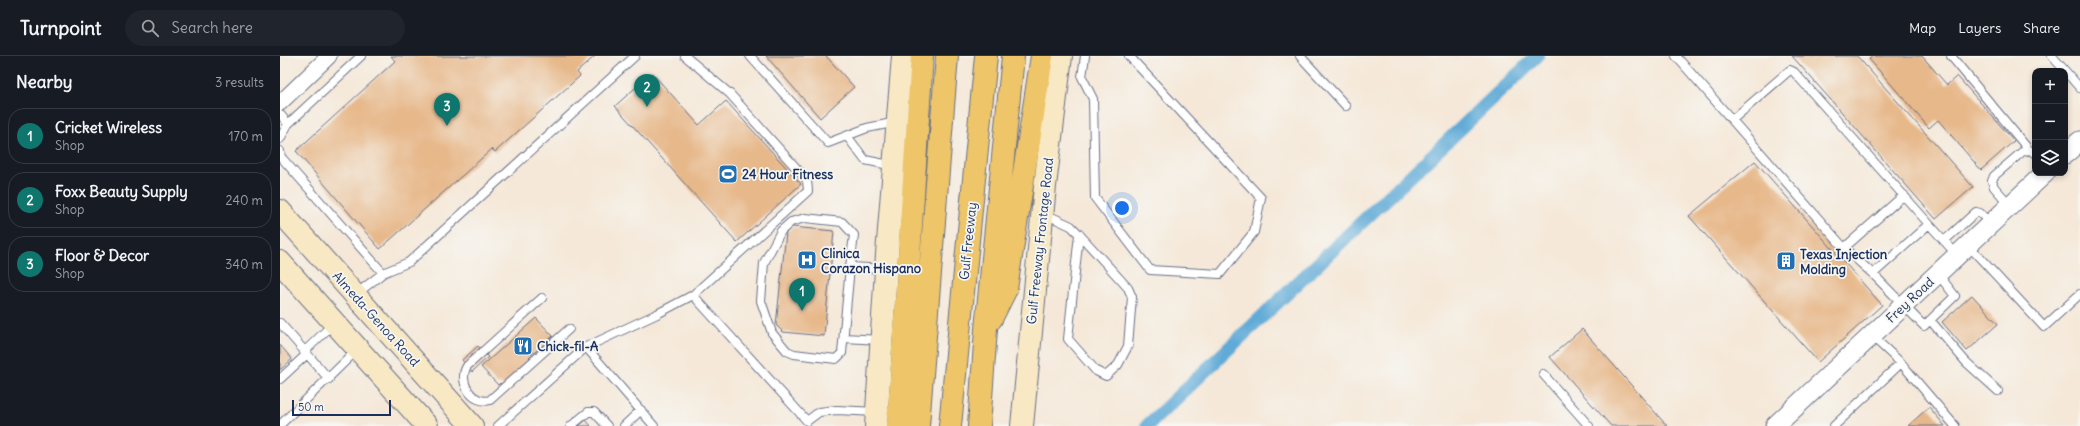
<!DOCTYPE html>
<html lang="en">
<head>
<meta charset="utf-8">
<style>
	:root { --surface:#171b24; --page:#20242c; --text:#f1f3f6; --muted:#9ea1a6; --line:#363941; --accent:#0f766e }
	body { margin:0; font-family:Delius,sans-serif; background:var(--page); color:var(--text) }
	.controls { position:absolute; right:12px; top:12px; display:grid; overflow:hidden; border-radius:8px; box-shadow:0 2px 6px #0003 }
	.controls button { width:36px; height:36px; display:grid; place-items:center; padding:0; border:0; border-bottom:1px solid var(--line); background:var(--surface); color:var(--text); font:20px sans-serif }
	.scale { position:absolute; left:12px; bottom:10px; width:99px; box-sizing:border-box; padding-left:4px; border:2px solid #1b2f5e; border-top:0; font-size:11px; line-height:14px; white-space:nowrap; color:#1b2f5e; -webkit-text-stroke:3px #f6f6f2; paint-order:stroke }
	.you { position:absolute; left:842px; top:152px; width:14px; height:14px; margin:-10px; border:3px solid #fff; border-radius:50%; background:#1a73e8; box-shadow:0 0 0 6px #1a73e833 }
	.badge { display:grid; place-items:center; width:26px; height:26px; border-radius:50%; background:var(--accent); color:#fff; font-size:13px; font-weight:700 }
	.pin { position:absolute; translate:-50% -33px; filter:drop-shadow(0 1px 2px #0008) }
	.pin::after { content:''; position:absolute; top:21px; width:14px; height:12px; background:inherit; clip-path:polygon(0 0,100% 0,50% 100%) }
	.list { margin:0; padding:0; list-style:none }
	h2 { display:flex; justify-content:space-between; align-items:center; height:52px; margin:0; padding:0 16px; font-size:17px }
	h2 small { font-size:13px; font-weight:400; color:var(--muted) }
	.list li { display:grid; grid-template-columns:26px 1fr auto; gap:12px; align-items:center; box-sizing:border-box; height:56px; margin:0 8px 8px; padding:0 8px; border:1px solid var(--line); border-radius:16px }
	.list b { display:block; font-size:15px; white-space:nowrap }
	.list p { margin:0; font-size:13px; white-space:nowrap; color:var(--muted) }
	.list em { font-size:13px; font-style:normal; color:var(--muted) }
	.icon { flex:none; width:22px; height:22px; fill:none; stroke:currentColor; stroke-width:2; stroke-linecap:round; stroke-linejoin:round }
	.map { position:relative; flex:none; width:1800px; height:370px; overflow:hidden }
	header { display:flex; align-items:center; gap:24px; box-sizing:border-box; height:56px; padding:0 20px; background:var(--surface); border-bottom:1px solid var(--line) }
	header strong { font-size:19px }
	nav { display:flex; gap:22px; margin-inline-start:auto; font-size:14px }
	.search { width:280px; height:36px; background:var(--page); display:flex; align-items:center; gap:10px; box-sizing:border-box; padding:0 14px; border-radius:22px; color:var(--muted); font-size:15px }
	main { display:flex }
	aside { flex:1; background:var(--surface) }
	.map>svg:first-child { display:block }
</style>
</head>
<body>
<header>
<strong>Turnpoint</strong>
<div class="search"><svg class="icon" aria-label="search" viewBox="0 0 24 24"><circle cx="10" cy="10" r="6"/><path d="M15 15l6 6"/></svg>Search here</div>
<nav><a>Map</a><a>Layers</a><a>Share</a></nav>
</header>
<main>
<aside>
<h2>Nearby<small>3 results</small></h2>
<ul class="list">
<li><span class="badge">1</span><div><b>Cricket Wireless</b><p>Shop</p></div><em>170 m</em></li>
<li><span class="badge">2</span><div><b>Foxx Beauty Supply</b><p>Shop</p></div><em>240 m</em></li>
<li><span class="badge">3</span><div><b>Floor &amp; Decor</b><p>Shop</p></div><em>340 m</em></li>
</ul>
</aside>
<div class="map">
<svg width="1800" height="370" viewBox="0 0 1800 370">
	<rect width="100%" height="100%" fill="#f6f6f2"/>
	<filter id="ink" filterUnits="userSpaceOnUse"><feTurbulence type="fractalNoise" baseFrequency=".025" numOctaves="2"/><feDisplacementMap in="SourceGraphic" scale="8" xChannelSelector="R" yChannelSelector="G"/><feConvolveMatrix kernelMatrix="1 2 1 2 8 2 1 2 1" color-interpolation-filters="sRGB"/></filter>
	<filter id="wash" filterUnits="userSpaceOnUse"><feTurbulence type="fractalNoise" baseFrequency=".012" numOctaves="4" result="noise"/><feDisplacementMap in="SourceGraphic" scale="16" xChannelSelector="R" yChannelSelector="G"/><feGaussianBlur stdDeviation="0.9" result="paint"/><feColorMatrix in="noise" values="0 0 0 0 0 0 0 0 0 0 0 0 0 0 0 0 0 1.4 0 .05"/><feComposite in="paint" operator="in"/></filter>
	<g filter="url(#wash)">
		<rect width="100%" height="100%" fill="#f5e8d8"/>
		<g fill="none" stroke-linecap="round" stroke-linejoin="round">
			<!-- canal -->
			<path stroke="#5faad7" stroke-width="14" d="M867,370L1257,0"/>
		</g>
		<g id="blocks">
			<!-- building -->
			<path fill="#e7b88a" d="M111,0H315L297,16L300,20L215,96L212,93L100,193L16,95L115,5Z
				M486,0H546L574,31L540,62Z
				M1512,0H1577L1693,131L1656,163Z
				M1593,0H1642L1667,29L1677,20L1734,85L1701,114L1658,64L1649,72L1589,3Z
				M372,17L419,69L446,45L521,128L457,186L335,50Z
				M1475,105L1602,249L1538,306L1409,160Z
				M512,171L554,175L544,280L503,276L496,269L506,177Z
				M1692,239L1718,268L1687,295L1662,266Z
				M256,262L273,280L249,301L253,305L223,331L220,327L218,329L201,311Z
				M1302,273L1387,370H1331L1270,301Z
				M0,289L12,303L0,314Z
				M198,290L208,301L192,316L182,304Z
				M1649,351L1665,370H1628Z
				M306,364L311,370H299Z"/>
		</g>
	</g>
	<g filter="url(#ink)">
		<use href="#blocks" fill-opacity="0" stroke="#677089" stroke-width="1"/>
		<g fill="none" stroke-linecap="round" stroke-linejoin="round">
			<defs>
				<path id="service" d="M405,0L450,38L527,124L528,135L413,239
					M470,0L548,87L587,72L617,66
					M805,0L802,21L813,43L815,142L870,214L940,218L974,176L981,142L849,0
					M1020,0L1066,50
					M1396,0L1564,192L1593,218
					M1671,0L1749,94L1755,97
					M1772,0L1800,32
					M0,58L8,68L0,83
					M1452,64L1510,14L1514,16L1649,168
					M8,68L81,0
					M567,80L585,104L614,110
					M0,95L1,101L103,217
					M1730,149L1714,131L1712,125L1714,120L1742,96L1749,94
					M763,157L791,170L799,178L848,232L852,241L848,290L838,309L826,320L816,315L788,283L799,178
					M1664,185L1696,156L1700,157L1711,168
					M1688,189L1764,271L1800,238
					M1564,192L1624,139
					M570,211L562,297L556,303L514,298L507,295L492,277L481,245L484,207L501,175L511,166L525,162L562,166L574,179L570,211L606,213
					M1658,218L1675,240L1644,270L1593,218L1649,168L1677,199
					M75,239L103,217L129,206L355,0
					M262,242L187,310C177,326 193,349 210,344L289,273
					M1650,264L1686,306L1718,335
					M0,267L49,323
					M1592,280L1621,307
					M564,282L601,284
					M306,291L374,370
					M24,296L54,267
					M1263,318L1309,370
					M0,323L27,298
					M0,369L78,293
					M218,370L306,291L377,258L413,239L527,365L539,356L557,354L596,356
					M291,370L308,356H314L327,370
					M344,370L361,354
					M1554,370L1621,307L1675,370"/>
				<path id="minor" d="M0,47L49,0"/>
				<path id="tertiary" d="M1785,98L1800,85
					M1495,370L1765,117"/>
				<path id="secondary" d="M0,155L192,370
					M0,206L147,370
					M596,370L607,198L623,0
					M742,370L765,130L781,0"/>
				<path id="motorway" d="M711,263L726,233L762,0
					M618,370L642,0
					M638,370L667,0
					M670,370L706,0
					M699,370L706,273L733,0"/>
			</defs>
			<!-- service casing -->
			<use href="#service" stroke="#677089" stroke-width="10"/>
			<!-- minor casing -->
			<use href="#minor" stroke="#677089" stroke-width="17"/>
			<!-- tertiary casing -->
			<use href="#tertiary" stroke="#677089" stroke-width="21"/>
			<!-- secondary casing -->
			<use href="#secondary" stroke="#677089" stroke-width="24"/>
			<!-- motorway casing -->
			<use href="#motorway" stroke="#677089" stroke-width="24"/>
			<!-- service -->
			<use href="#service" stroke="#fff" stroke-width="8"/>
			<!-- minor -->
			<use href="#minor" stroke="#fff" stroke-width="15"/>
			<!-- tertiary -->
			<use href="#tertiary" stroke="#fff" stroke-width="19"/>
			<!-- secondary -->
			<use href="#secondary" stroke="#f8e8c3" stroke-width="22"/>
			<!-- motorway -->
			<use href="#motorway" stroke="#eec569" stroke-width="22"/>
		</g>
	</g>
	<!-- icons -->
	<defs>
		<symbol id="stadium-square" viewBox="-11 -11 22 22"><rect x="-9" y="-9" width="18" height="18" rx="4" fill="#1f6fb2" stroke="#f6f6f2"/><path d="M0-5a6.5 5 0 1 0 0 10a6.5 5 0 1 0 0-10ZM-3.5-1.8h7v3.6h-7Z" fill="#fff"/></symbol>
		<symbol id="hospital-square" viewBox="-11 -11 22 22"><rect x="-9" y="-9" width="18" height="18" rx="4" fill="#1f6fb2" stroke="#f6f6f2"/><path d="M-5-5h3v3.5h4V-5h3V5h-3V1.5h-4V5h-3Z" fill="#fff"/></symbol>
		<symbol id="building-square" viewBox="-11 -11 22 22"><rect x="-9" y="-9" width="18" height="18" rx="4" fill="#1f6fb2" stroke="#f6f6f2"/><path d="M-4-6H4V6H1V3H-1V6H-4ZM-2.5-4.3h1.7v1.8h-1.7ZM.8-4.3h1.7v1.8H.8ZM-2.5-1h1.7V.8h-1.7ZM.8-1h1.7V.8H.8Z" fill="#fff"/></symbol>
		<symbol id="restaurant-square" viewBox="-11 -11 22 22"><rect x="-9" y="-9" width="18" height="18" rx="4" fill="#1f6fb2" stroke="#f6f6f2"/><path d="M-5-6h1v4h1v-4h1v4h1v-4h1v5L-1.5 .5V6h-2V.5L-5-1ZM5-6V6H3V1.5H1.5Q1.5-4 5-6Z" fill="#fff"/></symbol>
	</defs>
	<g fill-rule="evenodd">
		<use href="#stadium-square" x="437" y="107" width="22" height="22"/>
		<use href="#hospital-square" x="516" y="193" width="22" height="22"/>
		<use href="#building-square" x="1495" y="194" width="22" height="22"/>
		<use href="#restaurant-square" x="232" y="279" width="22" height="22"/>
	</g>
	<g text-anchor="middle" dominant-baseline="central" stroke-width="3.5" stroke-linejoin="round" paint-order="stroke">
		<!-- poi labels -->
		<g font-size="13" font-weight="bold" fill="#1b2f5e" stroke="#f6f6f2" text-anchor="start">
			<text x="462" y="118">24 Hour Fitness</text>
			<text x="541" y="197">Clinica<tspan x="541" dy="15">Corazon Hispano</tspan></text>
			<text x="1520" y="198">Texas Injection<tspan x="1520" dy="15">Molding</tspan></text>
			<text x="257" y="290">Chick-fil-A</text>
		</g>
		<!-- street labels -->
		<g font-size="13" fill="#1b2f5e" stroke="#f6f6f2">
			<text transform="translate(688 185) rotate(-84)">Gulf Freeway</text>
			<text transform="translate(760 185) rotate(-84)">Gulf Freeway Frontage Road</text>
			<text transform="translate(1630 244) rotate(-43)">Frey Road</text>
			<text transform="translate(96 263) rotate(48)">Almeda-Genoa Road</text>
		</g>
	</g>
</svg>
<div class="controls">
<button>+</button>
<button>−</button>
<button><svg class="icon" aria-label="layers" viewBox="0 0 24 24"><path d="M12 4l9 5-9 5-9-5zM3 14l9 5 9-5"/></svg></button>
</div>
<div class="scale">50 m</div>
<div class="you"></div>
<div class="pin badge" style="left:522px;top:255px">1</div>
<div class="pin badge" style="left:367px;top:51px">2</div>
<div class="pin badge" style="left:167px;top:70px">3</div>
</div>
</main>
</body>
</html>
